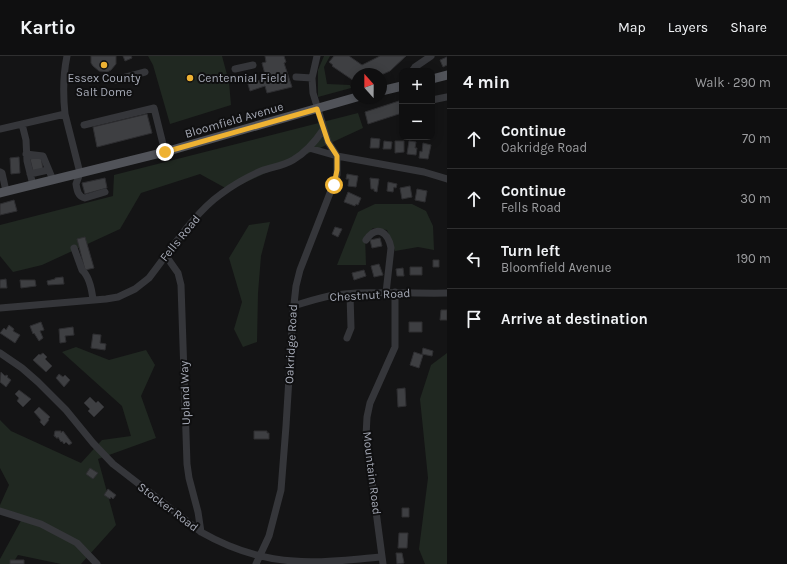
<!DOCTYPE html>
<html lang="en">
<head>
<meta charset="utf-8">
<style>
	:root { --surface:#0f0f10; --page:#181819; --text:#f1f3f6; --muted:#9b9c9f; --line:#2f2f30 }
	body { margin:0; font-family:Karla,sans-serif; background:var(--page); color:var(--text) }
	.controls { position:absolute; right:12px; top:12px; display:grid; overflow:hidden; border-radius:8px; box-shadow:0 2px 10px #0003 }
	.controls button { width:36px; height:36px; display:grid; place-items:center; padding:0; border:0; border-bottom:1px solid var(--line); background:var(--surface); color:var(--text); font:20px sans-serif }
	.compass { position:absolute; left:351px; top:12px; width:36px; height:36px; border-radius:50%; background:var(--surface); box-shadow:0 2px 10px #0003; rotate:339deg }
	.stop { position:absolute; width:12px; height:12px; margin:-9px; border:3px solid #eeb233; border-radius:50%; background:#fff }
	.stop.end { background:#eeb233; border-color:#fff; box-shadow:0 1px 4px #0008 }
	.list { margin:0; padding:0; list-style:none }
	h2 { display:flex; justify-content:space-between; align-items:center; height:52px; margin:0; padding:0 16px; font-size:17px }
	h2 small { font-size:13px; font-weight:400; color:var(--muted) }
	.list li { display:grid; grid-template-columns:26px 1fr auto; gap:12px; align-items:center; box-sizing:border-box; height:60px; padding:0 16px; border-top:1px solid var(--line) }
	.list b { display:block; font-size:15px; white-space:nowrap }
	.list p { margin:0; font-size:13px; white-space:nowrap; color:var(--muted) }
	.list em { font-size:13px; font-style:normal; color:var(--muted) }
	.icon { flex:none; width:22px; height:22px; fill:none; stroke:currentColor; stroke-width:2; stroke-linecap:round; stroke-linejoin:round }
	.map { position:relative; flex:none; width:447px; height:508px; overflow:hidden }
	header { display:flex; align-items:center; gap:24px; box-sizing:border-box; height:56px; padding:0 20px; background:var(--surface); border-bottom:1px solid var(--line) }
	header strong { font-size:19px }
	nav { display:flex; gap:22px; margin-inline-start:auto; font-size:14px }
	main { display:flex }
	aside { flex:1; background:var(--surface) }
	.map>svg:first-child { display:block }
</style>
</head>
<body>
<header>
<strong>Kartio</strong>
<nav><a>Map</a><a>Layers</a><a>Share</a></nav>
</header>
<main>
<div class="map">
<svg width="447" height="508" viewBox="0 0 447 508">
	<rect width="100%" height="100%" fill="#141415"/>
	<!-- green -->
	<path fill="#202821" d="M148,0H222L229,26L231,49L170,68L153,9Z
		M324,0H330L324,11L327,28L350,29L351,32L318,41V14Z
		M358,57L363,72L229,134L200,118L141,137L120,173L42,209L13,216L0,200V169L113,140L114,119Z
		M375,148H412L426,155L433,170L434,194L418,191L395,195L387,174L373,172L365,180L366,209H337L358,156Z
		M270,166L261,200L258,237L257,286L243,291L234,273L242,246L229,202L249,169Z
		M76,291L109,304L146,294L155,309L141,340L156,382L98,403L116,469L81,508H61L18,499L12,508H0V503L23,461L0,454V449L9,429L0,412V364L11,375L81,407L102,384L131,380L122,350L62,296Z
		M447,297V508H425L419,493L428,422L420,343L431,309Z"/>
	<!-- building -->
	<path fill="#3e3f42" stroke="#2e2e31" d="M91,0H116V8L111,14L107,16L99,15L93,10L91,7Z
		M123,0H131L132,2L125,5Z
		M265,0H284L286,6L284,7L292,31L267,37L265,30L250,35L248,28L266,22L262,7L266,6Z
		M334,0H349L362,9L380,0H406L390,15L381,19V18H357V27L332,10L333,9L329,6Z
		M447,1V9L443,11L440,4Z
		M402,44V57L368,68L365,56Z
		M147,58L152,77L97,91L93,71Z
		M371,82L380,83L379,92H370Z
		M384,85L392,86L391,93H383Z
		M395,85H404V96L395,97Z
		M409,85L416,86L415,92H417L416,99L407,98Z
		M423,87L431,89L428,103L419,102L420,95L422,96Z
		M19,101L20,117L11,118L10,102Z
		M41,101L43,113L33,115L30,103Z
		M347,118L358,120L356,131L348,130L349,123H346Z
		M105,122L107,132L85,138L82,127Z
		M370,122L379,123L377,136L374,135V133H371Z
		M388,126L397,128L396,132L394,131L393,136L387,135Z
		M410,130L412,141L402,143L400,132Z
		M417,133L427,135L425,146L415,144Z
		M348,136L361,142L358,149L356,148L355,150L344,146Z
		M14,144L17,155L0,159V148Z
		M335,171L342,173L338,181L332,178Z
		M85,181L94,212L85,214L77,183Z
		M380,182L382,190L372,192L370,184Z
		M433,204H439V211H433Z
		M379,208L383,219L374,221L371,210Z
		M410,211H422V219H410Z
		M403,212L404,220H397L396,213Z
		M364,214L366,220L354,224L352,217Z
		M63,221L64,228L48,229L47,225L55,223V222Z
		M6,223L7,232H0V224Z
		M20,224H35L36,230L21,232Z
		M441,254H447V264H440Z
		M41,266L44,274L40,275L43,282L39,285L34,277L33,278L30,270Z
		M409,266H422V276H409Z
		M9,269L14,273L13,275L20,279L15,287L0,277L4,272L6,274Z
		M73,271L74,279L65,280L66,286L60,287L59,273Z
		M93,278L101,279L100,287L106,288L105,294L91,292Z
		M423,292L433,295L432,300L422,298Z
		M414,296L423,299L419,312L410,309Z
		M43,297L47,301L45,303L52,310L46,316L33,304L39,298L40,299Z
		M1,316L5,320L7,319L8,320L7,321L11,324L6,331L0,326Z
		M59,318L63,321L65,319L70,324L64,331L56,322Z
		M405,332L406,350L398,351L397,333Z
		M19,334L31,343L23,351L17,345L19,342L15,338Z
		M90,341L96,347L98,345L104,351L94,361L88,355L90,353L84,347Z
		M39,351L50,361L48,363L49,364L44,370L40,366L41,364L34,356Z
		M55,375H61V377L63,375L72,387L69,389L66,386L64,388L62,385L61,386L58,381V382H56V381L54,380Z
		M254,375H267V377H269V383H254Z
		M90,412L98,417L93,423L86,418Z
		M108,433L116,439L113,443L111,441L110,443L104,439Z
		M402,452H409V461H402Z
		M399,477H408L407,492H398Z
		M396,497H402L404,507L397,508Z
		M10,504H24V508H10Z"/>
	<g fill="none" stroke-linecap="round" stroke-linejoin="round">
		<!-- minor -->
		<path stroke="#35363a" stroke-width="7" d="M67,0C63,19 63,39 65,58L80,117L76,128C77,134 78,141 85,142L105,136
			M235,13L253,9
			M412,15L415,11L431,0
			M296,21L312,22
			M115,24L145,16
			M432,44L447,41
			M22,68L26,84L27,105L33,129
			M84,69L154,52L165,96
			M0,73L65,58
			M309,92L337,100L424,116L447,123
			M26,98L43,100L53,124
			M0,116L2,117L6,135
			M30,118L48,114
			M366,184C377,168 388,176 391,192L386,237
			M74,192L82,214C90,221 92,235 93,244
			M166,200L178,217L181,229L187,408L189,422L198,456L201,476
			M293,250C307,246 321,241 335,239C372,234 410,238 447,237
			M0,252L106,243L118,241L135,233L149,222C170,195 194,157 221,138C233,129 247,121 261,115C272,111 283,110 293,104C305,97 315,86 323,74
			M347,282L351,272L350,238
			M0,297L22,312L38,326L66,354L93,387L113,408L201,476C229,492 261,503 294,505C322,508 354,503 382,501
			M0,455L41,468L77,487L97,508
			M256,508L269,480L281,434L286,370L293,257L296,230L300,214L337,119V100L328,86L313,37L312,22L317,0
			M383,508L366,380L367,361L370,347L395,291V236"/>
		<!-- major -->
		<path stroke="#515359" stroke-width="9" d="M432,23L447,19
			M381,35L402,30
			M0,137L165,96L357,41"/>
	</g>
	<g fill="none" stroke-linecap="round" stroke-linejoin="round">
		<!-- route -->
		<path stroke="#eeb233" stroke-width="5" d="M165,96L317,53L328,86L337,100V114L334,129"/>
	</g>
	<!-- markers -->
	<g fill="#eeb233" stroke="#0f0f10" stroke-width="1.5">
		<circle cx="104" cy="9" r="4"/>
		<circle cx="190" cy="22" r="4"/>
	</g>
	<g text-anchor="middle" dominant-baseline="central" stroke-width="4" stroke-linejoin="round" paint-order="stroke">
		<!-- poi labels -->
		<g font-size="12" fill="#a6aab6" stroke="#0f0f10">
			<text x="104" y="22">Essex County<tspan x="104" dy="14">Salt Dome</tspan></text>
			<text x="198" y="22" text-anchor="start">Centennial Field</text>
		</g>
		<!-- street labels -->
		<g font-size="12" fill="#a6aab6" stroke="#0f0f10">
			<text transform="translate(234 64) rotate(-16)">Bloomfield Avenue</text>
			<text transform="translate(180 182) rotate(-51)">Fells Road</text>
			<text transform="translate(370 239) rotate(-3)">Chestnut Road</text>
			<text transform="translate(291 288) rotate(-87)">Oakridge Road</text>
			<text transform="translate(185 337) rotate(-92)">Upland Way</text>
			<text transform="translate(372 417) rotate(83)">Mountain Road</text>
			<text transform="translate(168 451) rotate(37)">Stocker Road</text>
		</g>
	</g>
</svg>
<div class="controls">
<button>+</button>
<button>−</button>
</div>
<svg class="compass" viewBox="-18 -18 36 36"><path d="M0-13l5 13h-10z" fill="#e53935"/><path d="M0 13l5-13h-10z" fill="#9b9c9f"/></svg>
<div class="stop" style="left:334px;top:129px"></div>
<div class="stop end" style="left:165px;top:96px"></div>
</div>
<aside>
<h2>4 min<small>Walk · 290 m</small></h2>
<ul class="list">
<li><svg class="icon" aria-label="ahead" viewBox="0 0 24 24"><path d="M12 20V5M6 11l6-6 6 6"/></svg><div><b>Continue</b><p>Oakridge Road</p></div><em>70 m</em></li>
<li><svg class="icon" aria-label="ahead" viewBox="0 0 24 24"><path d="M12 20V5M6 11l6-6 6 6"/></svg><div><b>Continue</b><p>Fells Road</p></div><em>30 m</em></li>
<li><svg class="icon" aria-label="left" viewBox="0 0 24 24"><path d="M17 20v-9H6M10 6l-5 5 5 5"/></svg><div><b>Turn left</b><p>Bloomfield Avenue</p></div><em>190 m</em></li>
<li><svg class="icon" aria-label="arrive" viewBox="0 0 24 24"><path d="M6 21V4h12l-3 4 3 4H6"/></svg><div><b>Arrive at destination</b></div></li>
</ul>
</aside>
</main>
</body>
</html>
